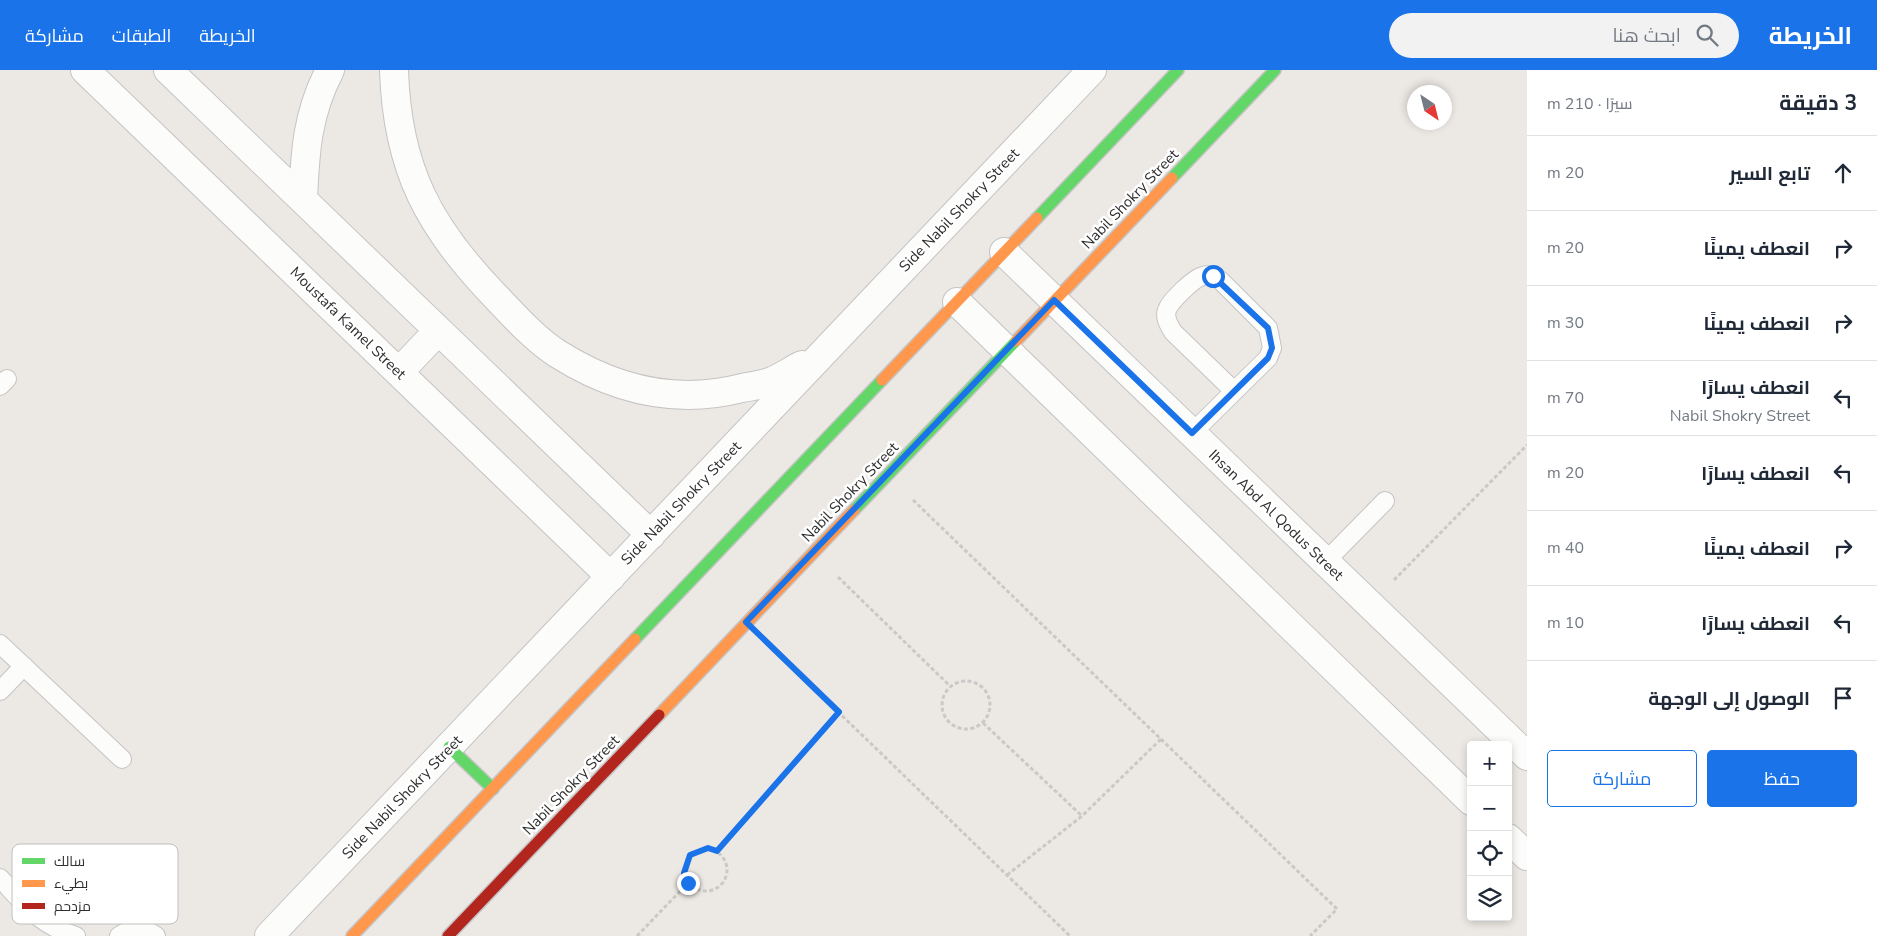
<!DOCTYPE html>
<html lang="ar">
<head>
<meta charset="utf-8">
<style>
	:root { --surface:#fff; --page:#f2f2f3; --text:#1f2937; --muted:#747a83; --line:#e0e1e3; --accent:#1a73e8 }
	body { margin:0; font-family:"Nunito Sans",Cairo,sans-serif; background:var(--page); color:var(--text); direction:rtl }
	.controls { position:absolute; right:15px; bottom:15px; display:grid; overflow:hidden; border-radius:5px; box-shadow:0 2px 8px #0003 }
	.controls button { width:45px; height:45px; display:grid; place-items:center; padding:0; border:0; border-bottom:1px solid var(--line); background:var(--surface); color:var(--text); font:25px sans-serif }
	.compass { position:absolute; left:1407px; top:15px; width:45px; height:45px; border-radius:50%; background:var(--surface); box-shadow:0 2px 8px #0003; rotate:145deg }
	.stop { position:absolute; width:15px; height:15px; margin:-11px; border:4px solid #1a73e8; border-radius:50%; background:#fff }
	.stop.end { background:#1a73e8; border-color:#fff; box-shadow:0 1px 5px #0008 }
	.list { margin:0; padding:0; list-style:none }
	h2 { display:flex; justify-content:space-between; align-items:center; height:65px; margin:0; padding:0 20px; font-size:21px }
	h2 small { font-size:16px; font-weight:400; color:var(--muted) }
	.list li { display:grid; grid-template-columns:32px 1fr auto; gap:15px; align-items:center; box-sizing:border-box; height:75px; padding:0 20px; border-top:1px solid var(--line) }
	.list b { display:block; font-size:19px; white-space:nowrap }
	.list p { margin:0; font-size:16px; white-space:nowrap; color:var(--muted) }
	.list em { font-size:16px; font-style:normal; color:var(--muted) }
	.actions { display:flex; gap:10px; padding:15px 20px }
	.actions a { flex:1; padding:11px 0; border:1px solid var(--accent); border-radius:5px; text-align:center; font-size:18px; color:var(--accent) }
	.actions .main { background:var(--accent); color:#fff }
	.icon { flex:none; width:28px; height:28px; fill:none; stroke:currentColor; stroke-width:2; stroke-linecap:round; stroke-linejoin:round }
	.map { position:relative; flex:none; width:1527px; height:866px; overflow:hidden; direction:ltr }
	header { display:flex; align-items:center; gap:30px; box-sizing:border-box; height:70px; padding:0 25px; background:var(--accent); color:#fff }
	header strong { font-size:24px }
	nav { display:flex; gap:28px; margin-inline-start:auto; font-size:18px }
	.search { width:350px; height:45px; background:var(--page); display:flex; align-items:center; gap:12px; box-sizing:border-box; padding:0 18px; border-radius:28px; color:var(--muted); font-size:19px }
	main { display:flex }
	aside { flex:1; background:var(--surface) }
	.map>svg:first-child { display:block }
</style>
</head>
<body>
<header>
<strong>الخريطة</strong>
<div class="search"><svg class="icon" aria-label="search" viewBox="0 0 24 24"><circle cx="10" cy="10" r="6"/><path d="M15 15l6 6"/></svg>ابحث هنا</div>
<nav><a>الخريطة</a><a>الطبقات</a><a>مشاركة</a></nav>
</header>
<main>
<aside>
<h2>3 دقيقة<small>سيرًا · 210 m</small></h2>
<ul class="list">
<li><svg class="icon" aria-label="ahead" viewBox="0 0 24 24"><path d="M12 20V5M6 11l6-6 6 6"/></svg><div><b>تابع السير</b></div><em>20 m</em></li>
<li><svg class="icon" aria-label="right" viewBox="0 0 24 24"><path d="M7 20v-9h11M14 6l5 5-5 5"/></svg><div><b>انعطف يمينًا</b></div><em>20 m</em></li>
<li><svg class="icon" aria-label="right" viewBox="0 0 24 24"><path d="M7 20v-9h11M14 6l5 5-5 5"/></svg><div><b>انعطف يمينًا</b></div><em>30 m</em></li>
<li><svg class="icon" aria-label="left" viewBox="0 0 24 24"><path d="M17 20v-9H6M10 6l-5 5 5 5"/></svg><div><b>انعطف يسارًا</b><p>Nabil Shokry Street</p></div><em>70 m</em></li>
<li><svg class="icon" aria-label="left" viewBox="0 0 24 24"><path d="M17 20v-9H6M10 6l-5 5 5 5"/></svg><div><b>انعطف يسارًا</b></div><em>20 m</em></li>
<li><svg class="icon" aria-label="right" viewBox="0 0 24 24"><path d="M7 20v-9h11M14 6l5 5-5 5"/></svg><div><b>انعطف يمينًا</b></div><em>40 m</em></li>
<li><svg class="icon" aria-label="left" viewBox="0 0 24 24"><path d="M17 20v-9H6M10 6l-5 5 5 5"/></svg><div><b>انعطف يسارًا</b></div><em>10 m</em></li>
<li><svg class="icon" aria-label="arrive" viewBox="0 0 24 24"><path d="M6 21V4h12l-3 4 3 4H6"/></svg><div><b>الوصول إلى الوجهة</b></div></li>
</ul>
<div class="actions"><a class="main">حفظ</a><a>مشاركة</a></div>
</aside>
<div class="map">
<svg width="1527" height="866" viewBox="0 0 1527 866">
	<rect width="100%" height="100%" fill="#ece8e4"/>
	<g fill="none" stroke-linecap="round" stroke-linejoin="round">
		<defs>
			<path id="lane" d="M0,316L7,309
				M1192,363L1268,288L1272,278L1268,258L1221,211C1216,207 1210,204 1203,206C1194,208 1170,231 1167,240C1164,248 1169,255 1173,262L1234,321
				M1325,492L1385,431
				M0,574L122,689
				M0,621L24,596
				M0,808C26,836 38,854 76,866
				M119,866C131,858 143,856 156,866"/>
			<path id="street" d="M85,0L611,507
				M168,0L651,465
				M394,0C397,99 429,158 497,228C515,247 536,270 558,284C615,320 676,335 742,318C752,316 763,315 772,311C782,307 792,300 802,295
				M303,130C305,82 307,44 330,0
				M1004,182L1527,686
				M957,232L1471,731
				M399,302L438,261
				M1508,768L1527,786
				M269,866L1092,0"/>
			<path id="fast" d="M1172,108L1275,0
				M1037,148L1178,0
				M854,440L1016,271
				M635,569L882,310
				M449,677L493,719"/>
			<path id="slow" d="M1016,271L1172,108
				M882,310L1037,148
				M659,645L854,440
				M352,866L635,569"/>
			<path id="jam" d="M448,866L659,645"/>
		</defs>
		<!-- lane casing -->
		<use href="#lane" stroke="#c5c4c5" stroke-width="20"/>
		<!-- street casing -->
		<use href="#street" stroke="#c5c4c5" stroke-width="30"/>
		<!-- fast casing -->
		<use href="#fast" stroke="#c5c4c5" stroke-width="14"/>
		<!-- slow casing -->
		<use href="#slow" stroke="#c5c4c5" stroke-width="14"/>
		<!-- jam casing -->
		<use href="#jam" stroke="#c5c4c5" stroke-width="14"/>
		<!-- path -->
		<path stroke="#c9c9c8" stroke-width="3" stroke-dasharray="4 2.5" stroke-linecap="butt" d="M913,430L1337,839L1310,866
			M838,507L950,616
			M1394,510L1527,375
			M772,578L1070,866
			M942 635a24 24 0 1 1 48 0a24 24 0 1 1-48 0Z
			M983,653L1082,746
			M685 800a21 21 0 1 1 42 0a21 21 0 1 1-42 0Z
			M717,781L839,642
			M1007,805L1082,746L1161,669
			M637,866L688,813"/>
		<!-- lane -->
		<use href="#lane" stroke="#fcfcfb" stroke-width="18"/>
		<!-- street -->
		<use href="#street" stroke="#fcfcfb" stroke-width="28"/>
		<!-- fast -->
		<use href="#fast" stroke="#63d668" stroke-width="11"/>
		<!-- slow -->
		<use href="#slow" stroke="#ff974d" stroke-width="11"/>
		<!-- jam -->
		<use href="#jam" stroke="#b3261e" stroke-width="11"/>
	</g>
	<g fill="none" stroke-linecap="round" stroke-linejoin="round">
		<!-- route -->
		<path stroke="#1a73e8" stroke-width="6" d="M688,813L684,803L690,785L708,778L717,781L839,642L746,552L1054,230L1192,363L1268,288L1272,278L1268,258L1213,206"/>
	</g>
	<g text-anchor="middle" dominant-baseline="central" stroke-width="5" stroke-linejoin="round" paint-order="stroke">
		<!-- street labels -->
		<g font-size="15" fill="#2e2e2e" stroke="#fff">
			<text transform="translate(1130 129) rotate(-46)">Nabil Shokry Street</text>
			<text transform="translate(959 140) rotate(-46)">Side Nabil Shokry Street</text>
			<text transform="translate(348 253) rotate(44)">Moustafa Kamel Street</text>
			<text transform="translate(850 422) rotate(-46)">Nabil Shokry Street</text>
			<text transform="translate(681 433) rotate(-46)">Side Nabil Shokry Street</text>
			<text transform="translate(1276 445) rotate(44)">Ihsan Abd Al Qodus Street</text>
			<text transform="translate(571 715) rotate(-46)">Nabil Shokry Street</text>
			<text transform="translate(402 727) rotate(-46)">Side Nabil Shokry Street</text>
		</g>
	</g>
	<!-- legend -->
	<rect x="12" y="774" width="166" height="80" rx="8" fill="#fff" stroke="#c0c0c0" stroke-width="1"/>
	<rect x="22" y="788" width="23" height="6" fill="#63d668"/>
	<rect x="22" y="810" width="23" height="7" fill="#ff974d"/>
	<rect x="22" y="833" width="23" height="6" fill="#b3261e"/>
	<g font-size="14" fill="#2e2e2e">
		<text x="54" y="796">سالك</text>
		<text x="54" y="818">بطيء</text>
		<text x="54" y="841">مزدحم</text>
	</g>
</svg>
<div class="controls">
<button>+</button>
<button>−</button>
<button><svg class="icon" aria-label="locate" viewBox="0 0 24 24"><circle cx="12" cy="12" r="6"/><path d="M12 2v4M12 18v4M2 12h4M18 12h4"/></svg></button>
<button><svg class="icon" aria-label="layers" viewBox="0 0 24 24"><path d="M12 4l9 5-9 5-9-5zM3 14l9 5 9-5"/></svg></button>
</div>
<svg class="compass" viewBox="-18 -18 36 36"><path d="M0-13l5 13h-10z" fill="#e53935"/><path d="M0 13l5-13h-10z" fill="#747a83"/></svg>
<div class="stop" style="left:1213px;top:206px"></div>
<div class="stop end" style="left:688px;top:813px"></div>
</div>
</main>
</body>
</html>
